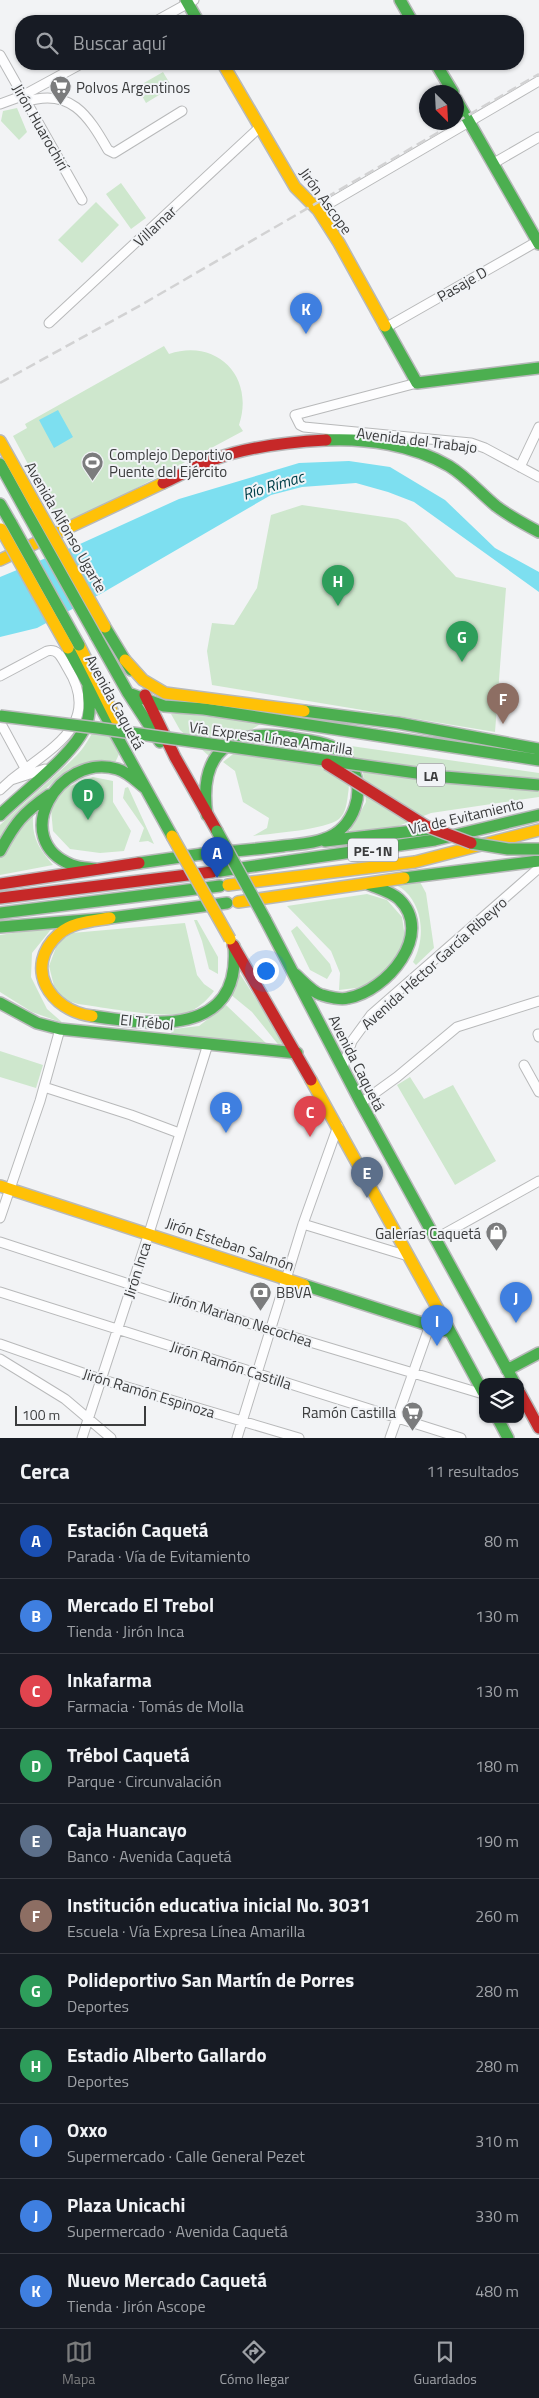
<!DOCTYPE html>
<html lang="es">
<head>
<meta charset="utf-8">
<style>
	:root { --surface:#171b24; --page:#242831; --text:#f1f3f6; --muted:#9ea1a6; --line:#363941; --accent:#7b7c7d }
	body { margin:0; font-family:"Titillium Web",sans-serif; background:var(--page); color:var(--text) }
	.controls { position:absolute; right:15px; bottom:15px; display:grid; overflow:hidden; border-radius:10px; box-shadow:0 1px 4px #0004 }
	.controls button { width:45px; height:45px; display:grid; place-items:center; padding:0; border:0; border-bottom:1px solid var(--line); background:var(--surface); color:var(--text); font:25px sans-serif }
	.compass { position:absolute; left:419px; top:85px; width:45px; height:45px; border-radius:50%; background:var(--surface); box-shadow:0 1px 4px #0004; rotate:156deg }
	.scale { position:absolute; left:15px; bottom:12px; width:131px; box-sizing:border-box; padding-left:5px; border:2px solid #3b3c3d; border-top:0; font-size:14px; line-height:18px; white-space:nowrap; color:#3b3c3d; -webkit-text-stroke:4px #f1f3f6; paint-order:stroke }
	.you { position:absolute; left:265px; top:970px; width:18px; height:18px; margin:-12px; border:4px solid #fff; border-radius:50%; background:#1a73e8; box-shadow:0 0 0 8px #1a73e833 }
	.badge { display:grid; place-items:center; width:32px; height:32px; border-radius:50%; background:var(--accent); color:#fff; font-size:16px; font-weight:700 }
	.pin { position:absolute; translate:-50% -41px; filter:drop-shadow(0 1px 2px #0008) }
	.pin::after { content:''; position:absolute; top:26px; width:18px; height:15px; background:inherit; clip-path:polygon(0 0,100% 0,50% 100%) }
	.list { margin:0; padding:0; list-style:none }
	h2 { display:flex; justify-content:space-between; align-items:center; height:65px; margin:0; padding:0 20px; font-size:21px }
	h2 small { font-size:16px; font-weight:400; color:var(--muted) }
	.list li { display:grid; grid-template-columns:32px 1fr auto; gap:15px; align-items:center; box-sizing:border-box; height:75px; padding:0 20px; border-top:1px solid var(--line) }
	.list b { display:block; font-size:19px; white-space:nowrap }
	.list p { margin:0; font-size:16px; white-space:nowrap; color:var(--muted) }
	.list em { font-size:16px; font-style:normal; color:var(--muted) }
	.icon { flex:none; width:28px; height:28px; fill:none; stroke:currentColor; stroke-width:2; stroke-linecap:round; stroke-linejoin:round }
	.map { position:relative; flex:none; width:539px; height:1438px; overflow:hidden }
	.search { position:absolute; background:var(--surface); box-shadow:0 1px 4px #0004; left:15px; right:15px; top:15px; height:55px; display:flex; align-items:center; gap:12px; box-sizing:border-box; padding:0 18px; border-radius:20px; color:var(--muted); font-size:19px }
	.sheet { height:890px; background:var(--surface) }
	nav { display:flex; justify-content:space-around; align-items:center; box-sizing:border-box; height:70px; border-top:1px solid var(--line); background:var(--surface); font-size:14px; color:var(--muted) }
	nav a { display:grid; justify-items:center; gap:2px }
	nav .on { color:var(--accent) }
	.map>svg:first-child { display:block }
</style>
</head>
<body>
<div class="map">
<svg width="539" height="1438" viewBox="0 0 539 1438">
	<rect width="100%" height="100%" fill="#f2f3f5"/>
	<!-- green -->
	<path fill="#cee7cd" d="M163,72L172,87L146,103L137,87Z
		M17,108L27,132L19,140L1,121L3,111Z
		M121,183L146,218L131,229L106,194Z
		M96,202L119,225L82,263L58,240Z
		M164,346L169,354C217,338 255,377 239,425L243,431L62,528L13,436L27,428L25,424Z
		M302,505L398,519L406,523L456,577L506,588L495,732L212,685L207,651L212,623L234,625L257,588L271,515Z
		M171,714H186L262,723L209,756L180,730Z
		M102,721L119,754L115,763L82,764L69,769L17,813L0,845V825C25,801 53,779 77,755C88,744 91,731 102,721Z
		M278,744C307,749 356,753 348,794C347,802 346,813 339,819C325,830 273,833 253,836L267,828L269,818L243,802L235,771L223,762L242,747Z
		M344,745L539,773V797L431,813L391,829L349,832L366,802L363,772Z
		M93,777L113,781V802L131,831L124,851L100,853L70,849L53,831L51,809L60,790Z
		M128,787L154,844L148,841L139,842L144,828L123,798L125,788Z
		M34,809C30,835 37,846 53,865L0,875V855Z
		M419,880L426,893L434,948L416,965L413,962C425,940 424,909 405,891C401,887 395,885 391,883Z
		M367,894L387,900L402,917L405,938L402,956L364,987L339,990L340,973L331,951L287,906Z
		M194,920H197L218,957V974L209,969L202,941Z
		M185,923L197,975L204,984L214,991C208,999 201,1006 191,1011C173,1021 102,1007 78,1004L65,1000L55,990L49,966L58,942L72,933Z
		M297,926L330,964L332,971L327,979L310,970L291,931Z
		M53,927L32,953L31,977L47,1009L63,1023L32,1012L0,992V935Z
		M240,974L285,1044L281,1048L252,1012L230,994Z
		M226,1005L267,1044L170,1034L174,1029L199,1026Z
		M0,1051L43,1065L36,1088L0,1077Z
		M410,1077L424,1099L453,1085L496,1161L455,1185L397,1085Z"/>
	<!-- water -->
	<path fill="#7ddff0" d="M58,410L73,437L54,448L39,420Z
		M349,461L390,467L445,500L495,548L539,572V592L414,502L388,492L356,483L302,487L271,495L104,592L37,628L0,637V577L80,544L179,499L299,463Z"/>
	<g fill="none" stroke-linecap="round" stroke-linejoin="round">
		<defs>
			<path id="street" d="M156,21L194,0
				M0,55L82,200
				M25,102C70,87 88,115 108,150L114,153L182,111
				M0,104L22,96L81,64
				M494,163L539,137
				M318,210L539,81
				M49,323L260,127
				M387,327L538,241
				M417,383L295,415L300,425L304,427L471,443L485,448L539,477
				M520,467L539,427
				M0,676L47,651C59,648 62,659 68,669C103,725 49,749 11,780
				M0,722L25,768
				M0,790L11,780L45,769
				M538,1034L539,1037
				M524,1065L539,1092
				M343,1067L352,1041L371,1015L539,868
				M44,1087L131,1115L179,1133
				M361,1103L397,1077L457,1027L539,1001
				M0,1218L40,1101L60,1029
				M303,1224L408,1256
				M435,1239L539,1181
				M0,1242L270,1330L483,1394
				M0,1292L461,1438
				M0,1344L100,1379L299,1438
				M0,1359L65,1399L111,1438
				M82,1438L149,1233L208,1044
				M237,1438L303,1224L338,1126
				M390,1438L436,1308"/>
			<path id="fast" d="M186,0L198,21
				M400,0L412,21
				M436,64L453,92
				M456,99L539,244
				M385,326L417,383L539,368
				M326,440C366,438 413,445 449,466C467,477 480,493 496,506C509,516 524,524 539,532
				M0,464L27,513
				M0,504L11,523
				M105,627L131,670
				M96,636L128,693L160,742
				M68,648L172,836
				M128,693L164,706L204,709L539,760
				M304,711L398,723L539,749
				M0,815C24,791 74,755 86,725C91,713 89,700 88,687
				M207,815C198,750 233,727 293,738C306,740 319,741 331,746C353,756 363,784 355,807C350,822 339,834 324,839C312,844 297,844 283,846C259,849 235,851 211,853
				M325,841L440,828
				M0,851C15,823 23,813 49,795
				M139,863L202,854
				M95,869C88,868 79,868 72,865C8,840 58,752 117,769C128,772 136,781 145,788
				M220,871L435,840L539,815
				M404,878L539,861
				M0,913L220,886
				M265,919L361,1103L514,1382
				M0,927L110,918L227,903
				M295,974C302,980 313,993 322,995C328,997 341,1000 348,998C387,991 435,934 399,899C392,892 377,888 368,884
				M0,1003L37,1023L60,1029L297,1053
				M92,1016C152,1025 241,1038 234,946
				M304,1285L450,1332
				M444,1320L483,1392
				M507,1370L539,1353
				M498,1419L508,1438"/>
			<path id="slow" d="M223,64L295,187L318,210L339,243L385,326
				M0,441L37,507
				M0,560L163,483
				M79,645L119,725
				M125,660L143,680L165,693L304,711
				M228,885L415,862L539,830
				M238,902L404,878
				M92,1016C50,1011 22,967 59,934C72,922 93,921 110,918
				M311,1080L444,1320
				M0,1186L304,1285"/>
			<path id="jam" d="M163,483C180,475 197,466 215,459C250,446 289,442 326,440
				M145,695L175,757L217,831
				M0,884L139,863
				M0,898L212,872
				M233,945L311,1080
				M520,1393L539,1428"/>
		</defs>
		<!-- street casing -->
		<use href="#street" stroke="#b8b9ba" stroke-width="11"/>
		<!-- fast casing -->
		<use href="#fast" stroke="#b8b9ba" stroke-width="14"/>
		<!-- slow casing -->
		<use href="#slow" stroke="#b8b9ba" stroke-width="14"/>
		<!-- jam casing -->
		<use href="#jam" stroke="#b8b9ba" stroke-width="14"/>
		<!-- street -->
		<use href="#street" stroke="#fdfdfe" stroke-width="9"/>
		<!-- fast -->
		<use href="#fast" stroke="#4caf50" stroke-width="11"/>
		<!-- slow -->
		<use href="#slow" stroke="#ffc107" stroke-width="11"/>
		<!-- jam -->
		<use href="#jam" stroke="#c62828" stroke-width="11"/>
		<!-- rail -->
		<path stroke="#d2d2d3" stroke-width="2.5" stroke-dasharray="10 5" stroke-linecap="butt" d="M0,383L141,305L539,74"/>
		<defs>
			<path id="fast-bridge" d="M27,513L96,636
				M11,523L79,645
				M0,716L97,728L445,777L539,785
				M217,831L265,919
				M471,843L508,849H539"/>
			<path id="slow-bridge" d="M37,507L105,627
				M1,529L68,648
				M172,836L230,939"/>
			<path id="jam-bridge" d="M327,764L426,826L471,843"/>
		</defs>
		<!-- fast-bridge casing -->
		<use href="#fast-bridge" stroke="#b8b9ba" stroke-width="14" stroke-linecap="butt"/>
		<!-- slow-bridge casing -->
		<use href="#slow-bridge" stroke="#b8b9ba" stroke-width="14" stroke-linecap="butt"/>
		<!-- jam-bridge casing -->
		<use href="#jam-bridge" stroke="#b8b9ba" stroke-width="14" stroke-linecap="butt"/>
		<!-- fast-bridge -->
		<use href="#fast-bridge" stroke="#4caf50" stroke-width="11"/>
		<!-- slow-bridge -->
		<use href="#slow-bridge" stroke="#ffc107" stroke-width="11"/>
		<!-- jam-bridge -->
		<use href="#jam-bridge" stroke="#c62828" stroke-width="11"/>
	</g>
	<!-- icons -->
	<defs>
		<symbol id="supermarket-pin" viewBox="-11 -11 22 30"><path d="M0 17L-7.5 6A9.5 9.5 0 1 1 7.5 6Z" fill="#7b7c7d" stroke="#f1f3f6"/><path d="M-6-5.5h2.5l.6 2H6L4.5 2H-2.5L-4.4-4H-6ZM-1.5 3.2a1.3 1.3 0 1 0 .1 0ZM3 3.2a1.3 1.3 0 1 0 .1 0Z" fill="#fff"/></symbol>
		<symbol id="stadium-pin" viewBox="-11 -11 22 30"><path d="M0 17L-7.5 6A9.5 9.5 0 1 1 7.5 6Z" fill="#7b7c7d" stroke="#f1f3f6"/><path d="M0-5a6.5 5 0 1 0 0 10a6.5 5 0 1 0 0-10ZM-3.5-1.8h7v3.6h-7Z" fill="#fff"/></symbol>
		<symbol id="shop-pin" viewBox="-11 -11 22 30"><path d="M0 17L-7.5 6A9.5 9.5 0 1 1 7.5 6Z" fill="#7b7c7d" stroke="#f1f3f6"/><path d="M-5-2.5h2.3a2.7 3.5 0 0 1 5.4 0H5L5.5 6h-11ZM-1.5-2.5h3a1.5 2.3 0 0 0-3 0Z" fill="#fff"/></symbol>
		<symbol id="bank-pin" viewBox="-11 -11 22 30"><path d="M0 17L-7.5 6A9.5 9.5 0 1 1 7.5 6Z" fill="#7b7c7d" stroke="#f1f3f6"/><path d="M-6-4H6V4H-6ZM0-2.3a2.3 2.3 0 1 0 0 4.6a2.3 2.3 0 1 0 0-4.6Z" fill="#fff"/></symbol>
	</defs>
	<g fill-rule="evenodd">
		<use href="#supermarket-pin" x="48" y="74" width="25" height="34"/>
		<use href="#stadium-pin" x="80" y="450" width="25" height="34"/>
		<use href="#shop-pin" x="484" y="1220" width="25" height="34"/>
		<use href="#bank-pin" x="248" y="1280" width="25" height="34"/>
		<use href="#supermarket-pin" x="400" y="1400" width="25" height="34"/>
	</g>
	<g text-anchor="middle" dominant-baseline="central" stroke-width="4" stroke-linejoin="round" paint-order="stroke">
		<!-- shield labels -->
		<g fill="#f1f3f6" stroke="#727374" stroke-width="1">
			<rect x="417" y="763.5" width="28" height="23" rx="4"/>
			<rect x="348" y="838.5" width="50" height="23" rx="4"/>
		</g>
		<g font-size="14" font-weight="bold" fill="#3b3c3d">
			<text x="431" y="775">LA</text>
			<text x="373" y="850">PE-1N</text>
		</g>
		<!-- poi labels -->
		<g font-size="15" fill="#3b3c3d" stroke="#f1f3f6" text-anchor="start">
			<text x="76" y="87">Polvos Argentinos</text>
			<text x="109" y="454">Complejo Deportivo<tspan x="109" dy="17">Puente del Ejército</tspan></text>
			<text x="481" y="1233" text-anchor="end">Galerías Caquetá</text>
			<text x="276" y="1292">BBVA</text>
			<text x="396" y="1412" text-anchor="end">Ramón Castilla</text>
		</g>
		<!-- street labels -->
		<g font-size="15" fill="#3b3c3d" stroke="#f1f3f6">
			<text transform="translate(41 127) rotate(60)">Jirón Huarochirí</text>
			<text transform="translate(326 201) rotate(54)">Jirón Ascope</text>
			<text transform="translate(155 226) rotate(-43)">Villamar</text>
			<text transform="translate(462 284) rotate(-30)">Pasaje D</text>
			<text transform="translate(417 440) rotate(7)">Avenida del Trabajo</text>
			<text transform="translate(66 527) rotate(60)">Avenida Alfonso Ugarte</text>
			<text transform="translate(115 702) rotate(61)">Avenida Caquetá</text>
			<text transform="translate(271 738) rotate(8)">Vía Expresa Línea Amarilla</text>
			<text transform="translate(466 816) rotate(-13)">Vía de Evitamiento</text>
			<text transform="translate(434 963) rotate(-42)">Avenida Héctor García Ribeyro</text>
			<text transform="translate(147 1022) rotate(6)">El Trébol</text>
			<text transform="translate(357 1063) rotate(63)">Avenida Caquetá</text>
			<text transform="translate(230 1244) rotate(19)">Jirón Esteban Salmón</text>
			<text transform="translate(137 1270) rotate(-72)">Jirón Inca</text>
			<text transform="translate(241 1319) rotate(18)">Jirón Mariano Necochea</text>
			<text transform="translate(231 1365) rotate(18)">Jirón Ramón Castilla</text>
			<text transform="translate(149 1393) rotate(17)">Jirón Ramón Espinoza</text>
		</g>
		<!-- water labels -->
		<g font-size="16" font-style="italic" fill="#00404a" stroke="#f1f3f6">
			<text transform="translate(273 485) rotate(-17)">Río Rímac</text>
		</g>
	</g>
</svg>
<div class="controls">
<button><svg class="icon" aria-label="layers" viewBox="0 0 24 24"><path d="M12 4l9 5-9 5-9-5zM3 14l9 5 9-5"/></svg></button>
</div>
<svg class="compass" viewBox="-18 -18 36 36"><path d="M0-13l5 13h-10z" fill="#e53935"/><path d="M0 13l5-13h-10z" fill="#9ea1a6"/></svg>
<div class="scale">100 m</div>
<div class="you"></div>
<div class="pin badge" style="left:217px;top:878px;background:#1a4fb4">A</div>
<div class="pin badge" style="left:226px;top:1133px;background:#3f7fe0">B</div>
<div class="pin badge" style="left:310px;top:1137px;background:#e0444e">C</div>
<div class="pin badge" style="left:88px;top:820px;background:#2e9e5b">D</div>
<div class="pin badge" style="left:367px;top:1198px;background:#5c6f8a">E</div>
<div class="pin badge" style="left:503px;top:724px;background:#8d6e63">F</div>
<div class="pin badge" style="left:462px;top:662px;background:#2e9e5b">G</div>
<div class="pin badge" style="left:338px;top:606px;background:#2e9e5b">H</div>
<div class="pin badge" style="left:437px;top:1346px;background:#3f7fe0">I</div>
<div class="pin badge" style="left:516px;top:1323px;background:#3f7fe0">J</div>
<div class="pin badge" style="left:306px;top:334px;background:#3f7fe0">K</div>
<div class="search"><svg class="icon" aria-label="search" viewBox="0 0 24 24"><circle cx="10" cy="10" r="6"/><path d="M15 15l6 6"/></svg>Buscar aquí</div>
</div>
<section class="sheet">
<h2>Cerca<small>11 resultados</small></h2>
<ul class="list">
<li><span class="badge" style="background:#1a4fb4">A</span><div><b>Estación Caquetá</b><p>Parada · Vía de Evitamiento</p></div><em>80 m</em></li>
<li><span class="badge" style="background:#3f7fe0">B</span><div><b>Mercado El Trebol</b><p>Tienda · Jirón Inca</p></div><em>130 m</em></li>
<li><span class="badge" style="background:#e0444e">C</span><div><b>Inkafarma</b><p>Farmacia · Tomás de Molla</p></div><em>130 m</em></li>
<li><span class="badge" style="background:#2e9e5b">D</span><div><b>Trébol Caquetá</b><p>Parque · Circunvalación</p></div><em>180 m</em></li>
<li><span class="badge" style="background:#5c6f8a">E</span><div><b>Caja Huancayo</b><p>Banco · Avenida Caquetá</p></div><em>190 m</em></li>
<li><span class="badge" style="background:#8d6e63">F</span><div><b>Institución educativa inicial No. 3031</b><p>Escuela · Vía Expresa Línea Amarilla</p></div><em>260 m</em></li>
<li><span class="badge" style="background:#2e9e5b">G</span><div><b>Polideportivo San Martín de Porres</b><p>Deportes</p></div><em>280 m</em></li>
<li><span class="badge" style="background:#2e9e5b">H</span><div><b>Estadio Alberto Gallardo</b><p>Deportes</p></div><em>280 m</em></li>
<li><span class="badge" style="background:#3f7fe0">I</span><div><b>Oxxo</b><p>Supermercado · Calle General Pezet</p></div><em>310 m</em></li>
<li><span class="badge" style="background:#3f7fe0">J</span><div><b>Plaza Unicachi</b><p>Supermercado · Avenida Caquetá</p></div><em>330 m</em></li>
<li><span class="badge" style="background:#3f7fe0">K</span><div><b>Nuevo Mercado Caquetá</b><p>Tienda · Jirón Ascope</p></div><em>480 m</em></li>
</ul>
</section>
<nav>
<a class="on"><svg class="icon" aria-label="map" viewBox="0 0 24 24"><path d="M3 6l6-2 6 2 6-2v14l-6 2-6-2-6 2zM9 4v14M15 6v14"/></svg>Mapa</a>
<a><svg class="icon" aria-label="directions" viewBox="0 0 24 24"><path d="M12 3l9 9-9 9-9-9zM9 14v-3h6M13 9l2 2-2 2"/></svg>Cómo llegar</a>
<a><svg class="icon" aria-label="saved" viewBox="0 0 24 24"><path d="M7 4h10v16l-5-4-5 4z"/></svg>Guardados</a>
</nav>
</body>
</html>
